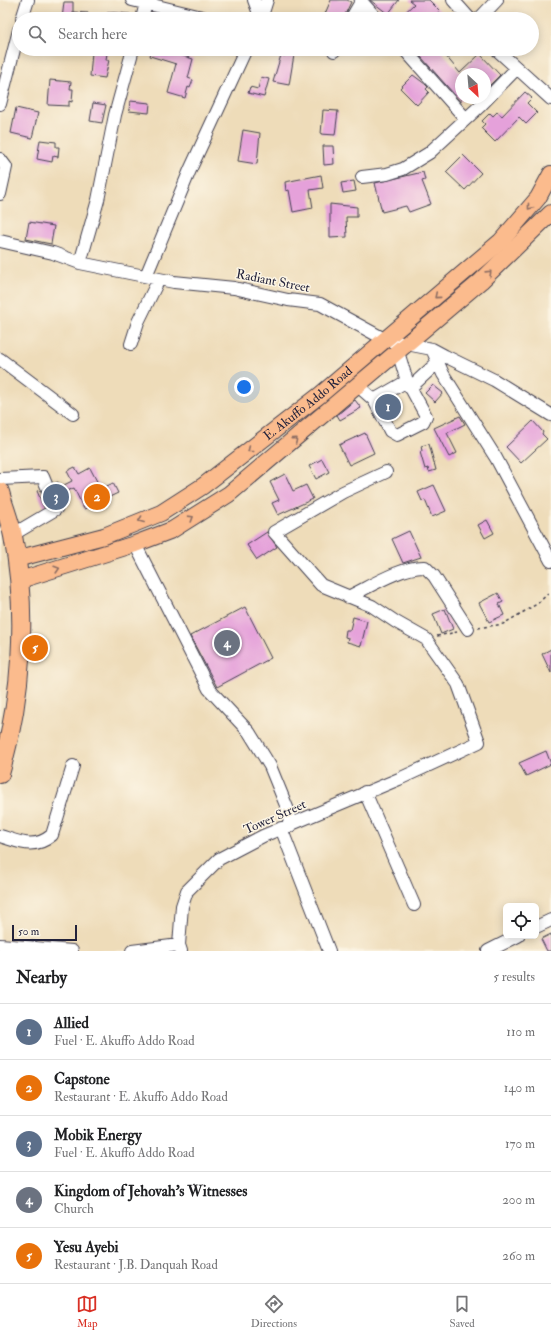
<!DOCTYPE html>
<html lang="en">
<head>
<meta charset="utf-8">
<style>
	:root { --surface:#fff; --page:#f2f2f2; --text:#202124; --muted:#757577; --line:#e0e0e0; --accent:#d93025 }
	body { margin:0; font-family:"IM FELL Double Pica",serif; background:var(--page); color:var(--text) }
	.controls { position:absolute; right:12px; bottom:12px; display:grid; overflow:hidden; border-radius:6px; box-shadow:0 2px 10px #0003 }
	.controls button { width:36px; height:36px; display:grid; place-items:center; padding:0; border:0; border-bottom:1px solid var(--line); background:var(--surface); color:var(--text); font:20px sans-serif }
	.compass { position:absolute; left:455px; top:68px; width:36px; height:36px; border-radius:50%; background:var(--surface); box-shadow:0 2px 10px #0003; rotate:154deg }
	.scale { position:absolute; left:12px; bottom:10px; width:65px; box-sizing:border-box; padding-left:4px; border:2px solid #22223b; border-top:0; font-size:11px; line-height:14px; white-space:nowrap; color:#22223b; -webkit-text-stroke:3px #fcf5e5; paint-order:stroke }
	.you { position:absolute; left:244px; top:387px; width:14px; height:14px; margin:-10px; border:3px solid #fff; border-radius:50%; background:#1a73e8; box-shadow:0 0 0 6px #1a73e833 }
	.badge { display:grid; place-items:center; width:26px; height:26px; border-radius:50%; background:var(--accent); color:#fff; font-size:13px; font-weight:700 }
	.pin { position:absolute; translate:-50% -50%; border:2px solid #fff; box-shadow:0 1px 4px #0006 }
	.list { margin:0; padding:0; list-style:none }
	h2 { display:flex; justify-content:space-between; align-items:center; height:52px; margin:0; padding:0 16px; font-size:17px }
	h2 small { font-size:13px; font-weight:400; color:var(--muted) }
	.list li { display:grid; grid-template-columns:26px 1fr auto; gap:12px; align-items:center; box-sizing:border-box; height:56px; padding:0 16px; border-top:1px solid var(--line) }
	.list b { display:block; font-size:15px; white-space:nowrap }
	.list p { margin:0; font-size:13px; white-space:nowrap; color:var(--muted) }
	.list em { font-size:13px; font-style:normal; color:var(--muted) }
	.icon { flex:none; width:22px; height:22px; fill:none; stroke:currentColor; stroke-width:2; stroke-linecap:round; stroke-linejoin:round }
	.map { position:relative; flex:none; width:551px; height:951px; overflow:hidden }
	.search { position:absolute; background:var(--surface); box-shadow:0 2px 10px #0003; left:12px; right:12px; top:12px; height:44px; display:flex; align-items:center; gap:10px; box-sizing:border-box; padding:0 14px; border-radius:22px; color:var(--muted); font-size:15px }
	.sheet { height:332px; background:var(--surface) }
	nav { display:flex; justify-content:space-around; align-items:center; box-sizing:border-box; height:56px; border-top:1px solid var(--line); background:var(--surface); font-size:11px; color:var(--muted) }
	nav a { display:grid; justify-items:center; gap:2px }
	nav .on { color:var(--accent) }
	.map>svg:first-child { display:block }
</style>
</head>
<body>
<div class="map">
<svg width="551" height="951" viewBox="0 0 551 951">
	<rect width="100%" height="100%" fill="#fcf5e5"/>
	<filter id="ink" filterUnits="userSpaceOnUse"><feTurbulence type="fractalNoise" baseFrequency=".025" numOctaves="2"/><feDisplacementMap in="SourceGraphic" scale="8" xChannelSelector="R" yChannelSelector="G"/><feConvolveMatrix kernelMatrix="1 2 1 2 8 2 1 2 1" color-interpolation-filters="sRGB"/></filter>
	<filter id="wash" filterUnits="userSpaceOnUse"><feTurbulence type="fractalNoise" baseFrequency=".012" numOctaves="4" result="noise"/><feDisplacementMap in="SourceGraphic" scale="16" xChannelSelector="R" yChannelSelector="G"/><feGaussianBlur stdDeviation="0.9" result="paint"/><feColorMatrix in="noise" values="0 0 0 0 0 0 0 0 0 0 0 0 0 0 0 0 0 1.4 0 .05"/><feComposite in="paint" operator="in"/></filter>
	<g filter="url(#wash)">
		<rect width="100%" height="100%" fill="#eedcb9"/>
		<g id="blocks">
			<!-- building -->
			<path fill="#e5a1da" d="M331,0H347L351,2L343,19H332L324,16Z
				M370,0H399L388,14Z
				M409,0H429L440,11L431,19H398L414,4Z
				M64,2H73V12L88,13V19H62Z
				M108,12L130,14V19H108Z
				M152,49H161L193,59L188,78L193,80L190,88L188,87L185,98L168,93L176,64L150,56Z
				M286,49H295L289,85L273,82L281,55L285,56Z
				M414,49H440L460,73L480,54L500,75L485,90V74H461V102Z
				M92,52L107,53L106,60H109L105,78L90,76Z
				M413,75L425,84L428,87L426,89L429,92L417,105L400,88Z
				M261,77L269,79L264,97L248,93L250,87L258,89Z
				M50,80L71,82L70,89H73L72,102L69,101V106L48,105Z
				M525,92L532,98L527,103L537,113L526,124L519,117L495,142L481,128L485,124L482,121L490,113L493,116L497,112L502,116Z
				M130,101L150,103L149,113L129,111Z
				M93,103L106,105L102,123L90,121Z
				M16,108L38,113L32,138L11,133Z
				M323,110L338,111L335,135L321,134Z
				M243,130L260,133L257,164L238,161Z
				M40,140L56,142V147H59L58,157L53,156L52,162L37,159Z
				M323,146H333L334,164L324,165Z
				M463,155L481,173L465,190L446,172Z
				M423,172L425,180L422,181L431,204L409,212L406,206L382,212L375,183Z
				M321,175L323,188L310,190L313,208L293,212L289,190L286,191L285,182Z
				M354,181L356,191L343,193L341,183Z
				M330,204L357,207V217H346L347,237L330,238Z
				M29,222L54,226L51,244L26,239Z
				M433,385L443,393L435,402L425,393Z
				M355,400L361,408L340,420L337,415Z
				M460,416L465,424L447,433L457,453L449,457L434,428Z
				M533,421L543,432L542,434L547,439L521,463L506,447Z
				M365,433L374,453L349,465L339,445Z
				M429,444L436,470L429,472L428,468L425,469L420,452L422,451L421,446Z
				M322,459L329,472L316,479L309,466Z
				M75,467L79,474L90,468L101,489L113,483L118,493L84,509L74,488L63,493L65,498L60,500L54,484L58,482L60,487L72,481L67,471Z
				M285,474L293,491L306,485L313,499L278,515L272,503L279,500L270,482Z
				M434,485L446,511L432,517L425,500L422,501L418,492Z
				M40,490L47,506L44,507L37,491Z
				M487,520L494,533L485,538L478,525Z
				M409,531L421,557L403,563L392,539Z
				M267,532L277,547L257,560L247,545Z
				M498,593L503,602L499,604L504,615L489,622L479,603Z
				M245,607L271,658L217,687L190,636Z
				M445,609L453,629L441,634L433,614Z
				M353,617L367,621L361,646L347,642L348,638L345,637L346,630H350Z
				M551,649V673L542,654Z
				M546,751L551,764L526,776L519,763Z
				M551,934V951H547L541,939Z"/>
		</g>
	</g>
	<g filter="url(#ink)">
		<use href="#blocks" fill-opacity="0" stroke="#413e4e" stroke-width="1"/>
		<g fill="none" stroke-linecap="round" stroke-linejoin="round">
			<defs>
				<path id="minor" d="M132,0L210,19
					M254,0L261,19
					M453,0L470,19
					M361,1L377,19
					M22,19L28,0
					M142,19L146,3
					M261,19L267,0
					M351,19L362,0
					M479,19L497,0
					M133,49L115,115L98,200L80,263L174,282L234,288L288,300L320,304L386,340L432,349L445,356L494,380L551,415
					M404,49L466,119
					M496,49L551,99
					M334,51L335,49
					M0,104L19,30
					M0,159L6,167L0,194
					M362,177L387,174L403,169L429,153L480,106L516,69
					M0,241L53,253L80,263
					M146,276L190,170L246,49
					M131,344L138,322L159,279
					M432,349L443,374L496,458L551,561
					M398,352L407,381L426,416L423,422L397,435L390,431L374,400L407,381
					M0,359L73,414
					M358,386L374,400
					M410,388L438,362
					M0,479L43,477L56,509L12,535
					M135,544L209,689L249,732L270,766L288,810L290,826
					M348,597C369,587 402,566 425,567L434,576L468,629
					M365,792L414,905
					M281,828L329,951
					M0,836C20,842 34,850 52,835L73,766
					M536,927L551,920
					M0,945L72,951
					M132,951L179,945
					M181,951L179,945L182,906L187,891L219,859L263,836L399,779L479,742L458,684L426,639L396,622L372,606L321,585L274,532L343,492L386,472
					M488,951L518,936"/>
				<g id="major">
					<path id="s1" d="M16,559L104,536L161,513L203,486L320,395L501,241L538,198L551,174"/>
					<path d="M20,580L135,544L172,530L229,494L481,281L551,213"/>
				</g>
				<path id="highway" d="M0,492C4,507 10,521 13,536C28,614 22,697 0,774"/>
			</defs>
			<!-- minor casing -->
			<use href="#minor" stroke="#413e4e" stroke-width="14"/>
			<!-- major casing -->
			<use href="#major" stroke="#413e4e" stroke-width="18"/>
			<!-- highway casing -->
			<use href="#highway" stroke="#413e4e" stroke-width="20"/>
			<!-- path -->
			<path stroke="#413e4e" stroke-width="1.5" stroke-dasharray="3 3" stroke-linecap="butt" d="M478,628L503,624L537,604L551,591
				M437,636L457,632"/>
			<!-- minor -->
			<use href="#minor" stroke="#fff" stroke-width="12"/>
			<!-- major -->
			<use href="#major" stroke="#fbbb8d" stroke-width="16"/>
			<!-- highway -->
			<use href="#highway" stroke="#fbbb8d" stroke-width="18"/>
		</g>
		<!-- one-way arrows -->
		<defs><path id="oneway-chevron" d="M-2-3.5L2.5 0L-2 3.5" fill="none" stroke-width="1.6" stroke-linecap="round" stroke-linejoin="round"/></defs>
		<g stroke="#8e6e64">
			<use href="#oneway-chevron" transform="translate(530 207) rotate(128)"/>
			<use href="#oneway-chevron" transform="translate(489 273) rotate(-44)"/>
			<use href="#oneway-chevron" transform="translate(437 296) rotate(140)"/>
			<use href="#oneway-chevron" transform="translate(295 440) rotate(-40)"/>
			<use href="#oneway-chevron" transform="translate(250 450) rotate(142)"/>
			<use href="#oneway-chevron" transform="translate(191 518) rotate(-32)"/>
			<use href="#oneway-chevron" transform="translate(141 520) rotate(159)"/>
			<use href="#oneway-chevron" transform="translate(57 569) rotate(-17)"/>
		</g>
	</g>
	<g text-anchor="middle" dominant-baseline="central" stroke-width="3" stroke-linejoin="round" paint-order="stroke">
		<!-- street labels -->
		<g font-size="13" fill="#22223b" stroke="#fcf5e5">
			<text transform="translate(273 281) rotate(11)">Radiant Street</text>
			<text stroke="none"><textPath href="#s1" startOffset="336">E. Akuffo Addo Road</textPath></text>
			<text transform="translate(275 817) rotate(-24)">Tower Street</text>
		</g>
	</g>
</svg>
<div class="controls">
<button><svg class="icon" aria-label="locate" viewBox="0 0 24 24"><circle cx="12" cy="12" r="6"/><path d="M12 2v4M12 18v4M2 12h4M18 12h4"/></svg></button>
</div>
<svg class="compass" viewBox="-18 -18 36 36"><path d="M0-13l5 13h-10z" fill="#e53935"/><path d="M0 13l5-13h-10z" fill="#757577"/></svg>
<div class="scale">50 m</div>
<div class="you"></div>
<div class="pin badge" style="left:388px;top:407px;background:#5c6f8a">1</div>
<div class="pin badge" style="left:97px;top:497px;background:#e8710a">2</div>
<div class="pin badge" style="left:56px;top:497px;background:#5c6f8a">3</div>
<div class="pin badge" style="left:227px;top:643px;background:#6b7280">4</div>
<div class="pin badge" style="left:35px;top:648px;background:#e8710a">5</div>
<div class="search"><svg class="icon" aria-label="search" viewBox="0 0 24 24"><circle cx="10" cy="10" r="6"/><path d="M15 15l6 6"/></svg>Search here</div>
</div>
<section class="sheet">
<h2>Nearby<small>5 results</small></h2>
<ul class="list">
<li><span class="badge" style="background:#5c6f8a">1</span><div><b>Allied</b><p>Fuel · E. Akuffo Addo Road</p></div><em>110 m</em></li>
<li><span class="badge" style="background:#e8710a">2</span><div><b>Capstone</b><p>Restaurant · E. Akuffo Addo Road</p></div><em>140 m</em></li>
<li><span class="badge" style="background:#5c6f8a">3</span><div><b>Mobik Energy</b><p>Fuel · E. Akuffo Addo Road</p></div><em>170 m</em></li>
<li><span class="badge" style="background:#6b7280">4</span><div><b>Kingdom of Jehovah's Witnesses</b><p>Church</p></div><em>200 m</em></li>
<li><span class="badge" style="background:#e8710a">5</span><div><b>Yesu Ayebi</b><p>Restaurant · J.B. Danquah Road</p></div><em>260 m</em></li>
</ul>
</section>
<nav>
<a class="on"><svg class="icon" aria-label="map" viewBox="0 0 24 24"><path d="M3 6l6-2 6 2 6-2v14l-6 2-6-2-6 2zM9 4v14M15 6v14"/></svg>Map</a>
<a><svg class="icon" aria-label="directions" viewBox="0 0 24 24"><path d="M12 3l9 9-9 9-9-9zM9 14v-3h6M13 9l2 2-2 2"/></svg>Directions</a>
<a><svg class="icon" aria-label="saved" viewBox="0 0 24 24"><path d="M7 4h10v16l-5-4-5 4z"/></svg>Saved</a>
</nav>
</body>
</html>
